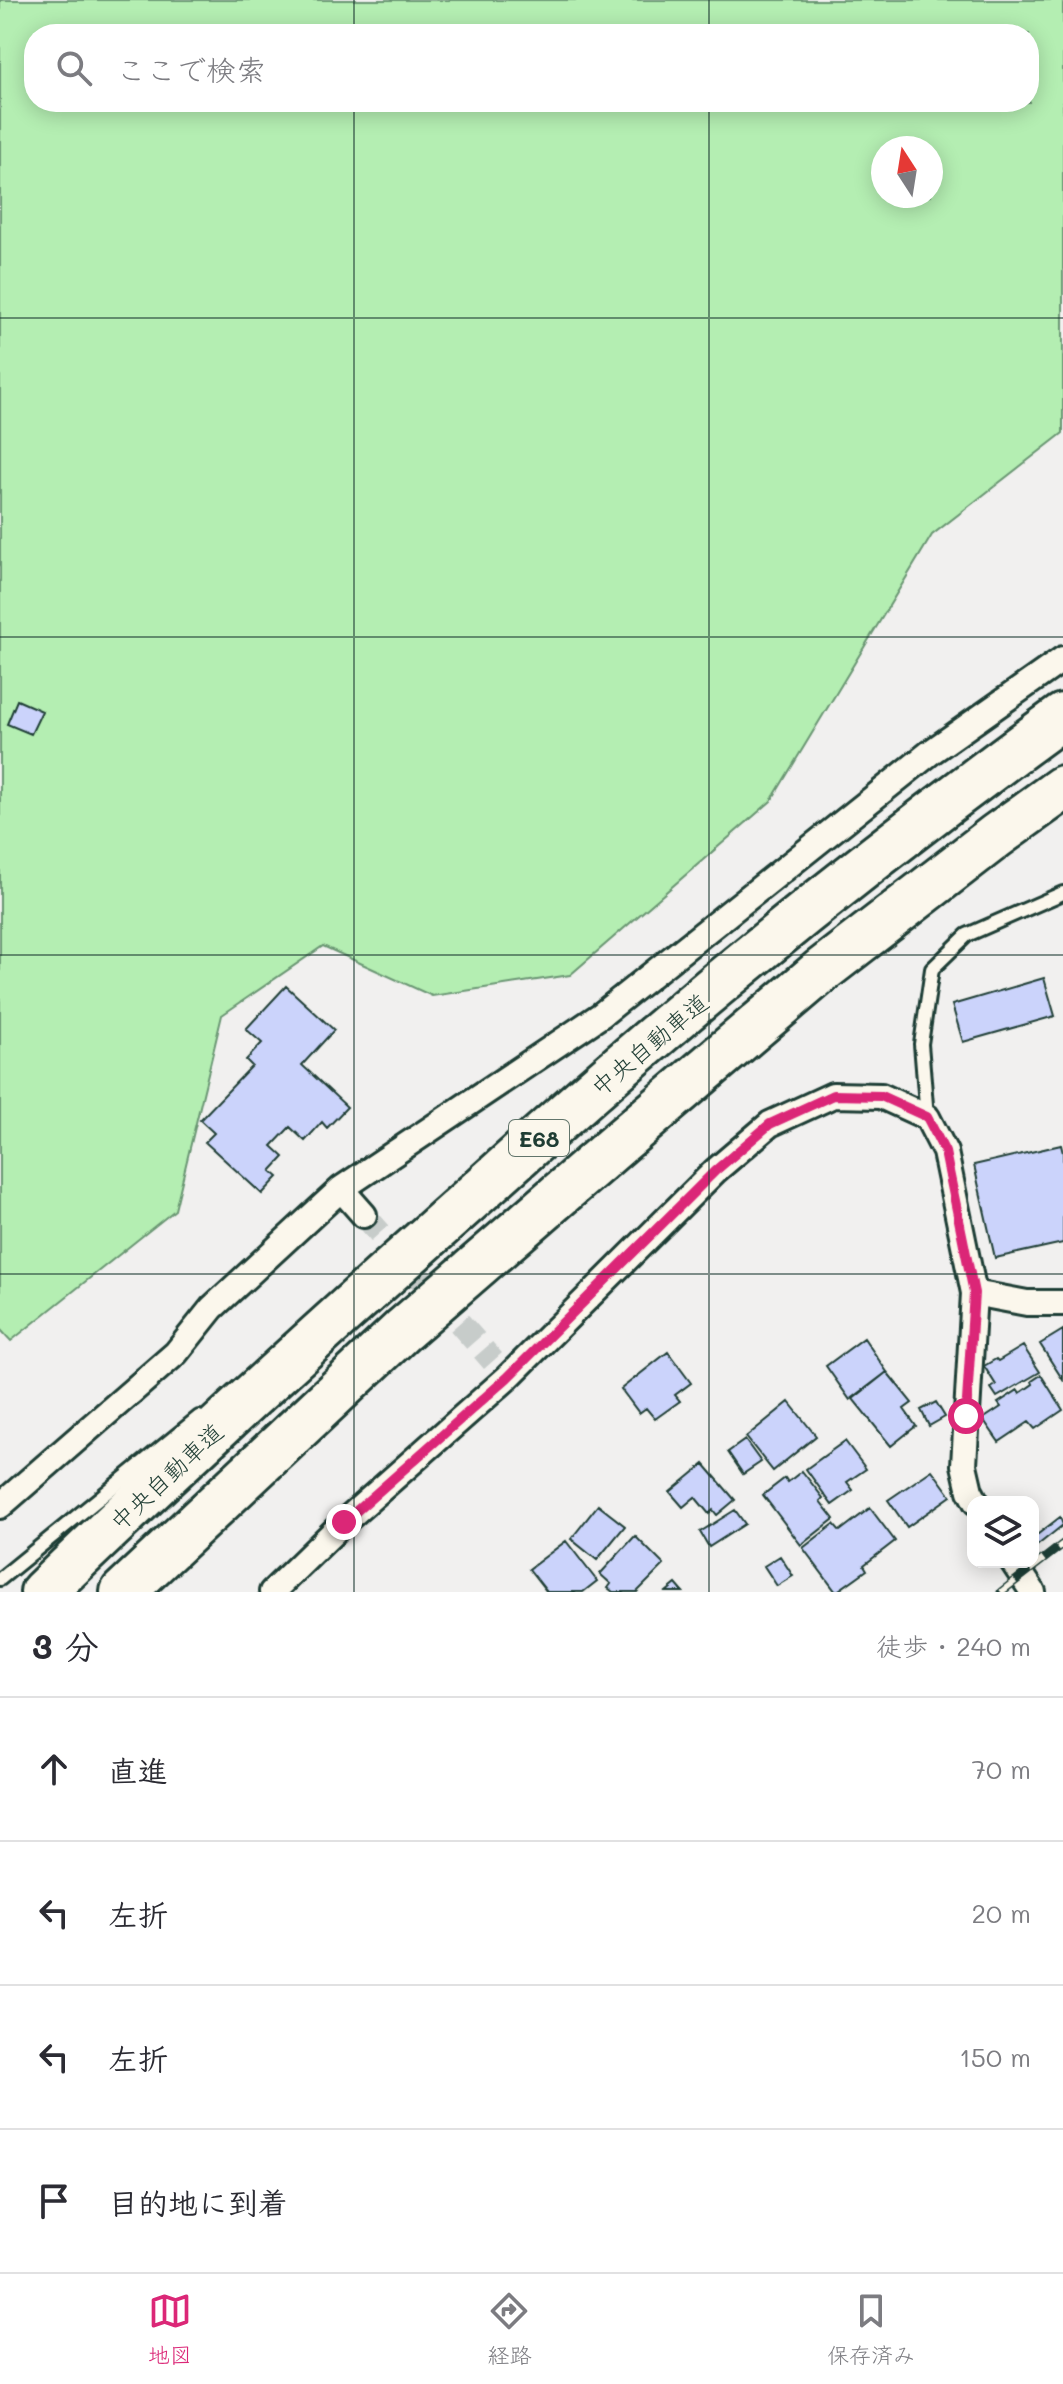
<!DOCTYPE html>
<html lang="ja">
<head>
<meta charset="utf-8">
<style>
	:root { --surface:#fff; --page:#f7f7f7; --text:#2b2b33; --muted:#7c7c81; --line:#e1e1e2; --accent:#db2777 }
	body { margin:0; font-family:Mali,"Klee One",sans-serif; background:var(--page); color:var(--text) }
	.controls { position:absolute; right:24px; bottom:24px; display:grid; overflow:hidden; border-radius:16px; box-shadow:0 4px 20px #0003 }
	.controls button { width:72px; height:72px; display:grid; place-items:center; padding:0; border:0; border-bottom:2px solid var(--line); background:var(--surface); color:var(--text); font:40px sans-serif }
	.compass { position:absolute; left:871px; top:136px; width:72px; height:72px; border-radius:50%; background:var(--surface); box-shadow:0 4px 20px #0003; rotate:348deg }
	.stop { position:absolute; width:24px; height:24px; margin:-18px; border:6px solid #db2777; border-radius:50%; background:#fff }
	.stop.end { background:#db2777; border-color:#fff; box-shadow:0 2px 8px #0008 }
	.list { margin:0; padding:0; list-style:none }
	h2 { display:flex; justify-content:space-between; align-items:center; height:104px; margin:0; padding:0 32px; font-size:34px }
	h2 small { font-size:26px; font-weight:400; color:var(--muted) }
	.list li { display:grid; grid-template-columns:52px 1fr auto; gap:24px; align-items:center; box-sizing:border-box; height:144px; padding:0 32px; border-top:2px solid var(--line) }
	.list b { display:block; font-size:30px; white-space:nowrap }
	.list em { font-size:26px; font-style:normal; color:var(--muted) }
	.icon { flex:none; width:44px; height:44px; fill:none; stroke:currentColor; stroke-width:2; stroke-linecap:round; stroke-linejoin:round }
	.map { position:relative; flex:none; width:1063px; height:1592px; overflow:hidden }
	.search { position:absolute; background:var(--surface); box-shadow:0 4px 20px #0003; left:24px; right:24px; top:24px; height:88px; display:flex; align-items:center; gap:20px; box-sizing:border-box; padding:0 28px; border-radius:32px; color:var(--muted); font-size:30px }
	.sheet { height:680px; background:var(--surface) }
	nav { display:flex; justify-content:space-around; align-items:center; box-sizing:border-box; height:112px; border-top:2px solid var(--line); background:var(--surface); font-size:22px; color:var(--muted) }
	nav a { display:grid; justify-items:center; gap:4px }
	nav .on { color:var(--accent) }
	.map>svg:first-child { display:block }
</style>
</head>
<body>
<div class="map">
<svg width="1063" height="1592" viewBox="0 0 1063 1592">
	<rect width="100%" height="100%" fill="#f1f0ef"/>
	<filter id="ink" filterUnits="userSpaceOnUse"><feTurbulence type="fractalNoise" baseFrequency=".0125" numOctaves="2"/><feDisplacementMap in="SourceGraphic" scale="16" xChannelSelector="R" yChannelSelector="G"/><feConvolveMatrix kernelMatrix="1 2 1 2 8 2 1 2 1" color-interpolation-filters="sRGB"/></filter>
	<g filter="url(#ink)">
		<!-- green -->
		<path fill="#b4eeb2" stroke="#6a9673" stroke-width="2" fill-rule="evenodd" d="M0,0H1063V433L932,535L771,801L570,975L432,996L323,946L222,1015L175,1210L11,1341L0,1329ZM34,34H1029V102H34ZM883,148H931V196H883Z"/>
		<!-- building -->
		<path fill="#cbd3fb" stroke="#1f3d34" stroke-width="2" d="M17,700L42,711L31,734L7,724Z
			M1044,978L1055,1016L963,1042L952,1005Z
			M286,986L334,1030L302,1065L347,1107L327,1128L322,1122L305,1141L290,1127L272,1146L284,1157L271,1171L278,1177L262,1194L205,1142L214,1133L200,1120L252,1066L246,1060L262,1043L246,1029Z
			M1061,1145L1063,1153V1243L995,1258L974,1165Z
			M1063,1330V1380L1040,1344Z
			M864,1338L887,1372L850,1400L826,1366Z
			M1023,1346L1040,1372L997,1397L991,1388L996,1385L984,1366L996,1359L998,1361Z
			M668,1352L691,1383L675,1395L680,1401L655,1419L646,1408L639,1413L621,1389Z
			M887,1372L912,1403L904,1409L916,1426L891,1446L853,1399Z
			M1041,1375L1063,1410L1035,1429L1029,1422L999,1442L983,1419L1001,1407L998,1403L1018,1390L1020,1393L1033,1384L1032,1381Z
			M789,1402L816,1436L773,1471L746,1437Z
			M936,1402L945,1417L929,1426L921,1410Z
			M745,1440L761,1462L743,1474L728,1452Z
			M845,1441L866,1469L847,1482L853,1490L832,1505L806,1469Z
			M704,1464L735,1500L717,1515L713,1510L709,1514L695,1497L683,1507L670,1492Z
			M932,1470L951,1496L907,1527L888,1500Z
			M802,1471L823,1498L820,1501L834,1519L801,1545L763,1495L785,1478L788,1482Z
			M598,1505L625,1526L597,1560L571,1539Z
			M870,1508L895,1541L864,1565L867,1570L836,1592L803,1548L834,1524L840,1531Z
			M735,1510L745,1524L709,1547L700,1532Z
			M1060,1517L1063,1525L1033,1549V1538Z
			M635,1536L664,1565L637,1592H613L608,1588L611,1584L600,1574Z
			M566,1541L597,1581L583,1592H547L529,1569Z
			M780,1556L793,1576L777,1586L764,1566Z
			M676,1584L683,1592H666Z"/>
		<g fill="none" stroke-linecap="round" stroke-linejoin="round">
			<!-- street-tunnel -->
			<path stroke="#c7ccca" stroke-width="24" stroke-dasharray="24 12" stroke-linecap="butt" d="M364,1215L493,1361"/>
			<defs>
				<path id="lane" d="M927,1117L921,1044L932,969L967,935L1063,893
					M0,1579L199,1417"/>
				<path id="street" d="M341,1189L364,1215
					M974,1293L1027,1303H1063
					M0,1506L176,1353L212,1308L341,1189L601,1015L931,752L1063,659
					M1013,1562L1033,1592
					M272,1592L344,1522L507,1378L715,1171L770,1124L833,1095L881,1096L927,1117L945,1152L974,1293L964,1465L970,1491L976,1502"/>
				<path id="highway" d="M43,1592C181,1459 323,1330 466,1203C518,1157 570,1109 623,1064C765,942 912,826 1063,716
					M123,1592L403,1330L620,1142L821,971L996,836L1063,788"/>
			</defs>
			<!-- lane casing -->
			<use href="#lane" stroke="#1f3d34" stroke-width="18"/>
			<!-- street casing -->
			<use href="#street" stroke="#1f3d34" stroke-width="30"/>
			<!-- highway casing -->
			<use href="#highway" stroke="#1f3d34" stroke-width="50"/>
			<!-- lane -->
			<use href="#lane" stroke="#fbf7ec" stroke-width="12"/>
			<!-- street -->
			<use href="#street" stroke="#fbf7ec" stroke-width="24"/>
			<!-- highway -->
			<use href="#highway" stroke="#fbf7ec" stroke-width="44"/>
			<defs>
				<path id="rail" d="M1001,1592L1063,1544"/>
			</defs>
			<!-- rail casing -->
			<use href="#rail" stroke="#1f3d34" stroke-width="9"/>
			<!-- rail -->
			<use href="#rail" stroke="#fbf7ec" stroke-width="6" stroke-dasharray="18" stroke-linecap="butt"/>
		</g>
	</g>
	<g fill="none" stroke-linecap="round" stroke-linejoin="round" filter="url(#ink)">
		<!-- route -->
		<path stroke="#db2777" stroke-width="10" d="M344,1522L507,1378L715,1171L770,1124L833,1095L881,1096L927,1117L945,1152L974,1293L966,1416"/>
	</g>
	<!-- grid -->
	<path fill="none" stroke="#1f3d34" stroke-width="2" stroke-opacity="0.55" d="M354,0V34M709,0V34M354,102V1592M709,102V1592M0,318H1063M0,637H1063M0,955H1063M0,1274H1063"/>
	<g text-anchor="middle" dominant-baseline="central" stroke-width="8" stroke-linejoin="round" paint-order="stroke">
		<!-- shield labels -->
		<rect fill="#fbf7ec" stroke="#61756b" stroke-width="2" x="509" y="1120" width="60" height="36" rx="6"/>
		<g font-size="22" font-weight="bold" fill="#1f3d34">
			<text x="539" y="1138">E68</text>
		</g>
		<!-- street labels -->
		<g font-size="24" fill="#1f3d34" stroke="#fbf7ec">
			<text transform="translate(649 1044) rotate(-40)">中央自動車道</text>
			<text transform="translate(166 1476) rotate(-43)">中央自動車道</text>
		</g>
	</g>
</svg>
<div class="controls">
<button><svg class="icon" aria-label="layers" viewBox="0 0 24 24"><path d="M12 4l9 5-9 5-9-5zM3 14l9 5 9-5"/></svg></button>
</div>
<svg class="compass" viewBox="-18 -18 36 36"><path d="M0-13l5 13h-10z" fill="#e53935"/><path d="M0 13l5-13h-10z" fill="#7c7c81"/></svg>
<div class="stop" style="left:966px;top:1416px"></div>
<div class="stop end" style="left:344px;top:1522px"></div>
<div class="search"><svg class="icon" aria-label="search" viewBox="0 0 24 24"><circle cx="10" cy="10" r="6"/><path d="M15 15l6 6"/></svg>ここで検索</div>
</div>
<section class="sheet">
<h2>3 分<small>徒歩 · 240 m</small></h2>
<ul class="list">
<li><svg class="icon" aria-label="ahead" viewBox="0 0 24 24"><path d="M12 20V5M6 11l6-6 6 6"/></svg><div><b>直進</b></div><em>70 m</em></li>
<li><svg class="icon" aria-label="left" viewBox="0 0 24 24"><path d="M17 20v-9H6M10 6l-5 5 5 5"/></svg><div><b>左折</b></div><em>20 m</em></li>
<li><svg class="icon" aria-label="left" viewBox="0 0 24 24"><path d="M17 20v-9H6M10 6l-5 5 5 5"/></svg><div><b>左折</b></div><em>150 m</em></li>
<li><svg class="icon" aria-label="arrive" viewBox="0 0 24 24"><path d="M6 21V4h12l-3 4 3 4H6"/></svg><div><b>目的地に到着</b></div></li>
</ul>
</section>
<nav>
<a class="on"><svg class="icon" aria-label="map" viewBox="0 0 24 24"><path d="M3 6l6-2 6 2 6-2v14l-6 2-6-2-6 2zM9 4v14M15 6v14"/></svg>地図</a>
<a><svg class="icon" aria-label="directions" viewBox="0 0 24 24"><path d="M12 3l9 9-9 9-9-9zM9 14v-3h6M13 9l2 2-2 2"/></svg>経路</a>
<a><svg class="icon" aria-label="saved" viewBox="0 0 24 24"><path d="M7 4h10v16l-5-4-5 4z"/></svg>保存済み</a>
</nav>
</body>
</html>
